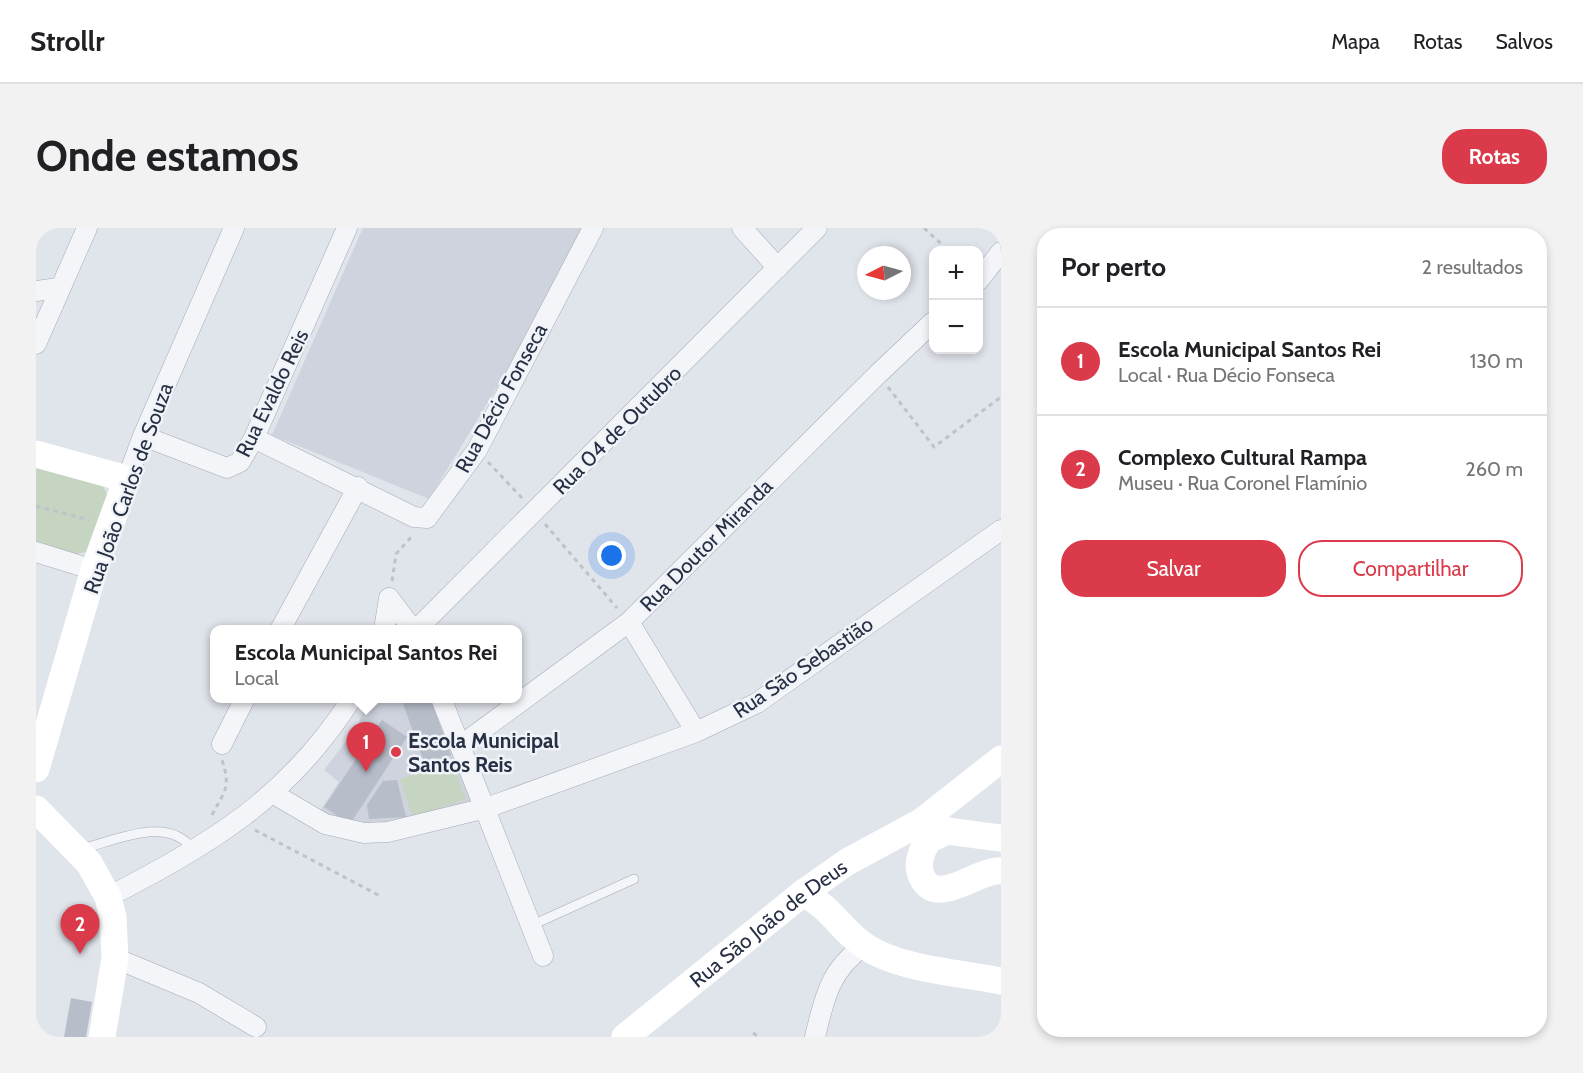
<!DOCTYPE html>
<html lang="pt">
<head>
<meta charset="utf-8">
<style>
	:root { --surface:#fff; --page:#f2f2f2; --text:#202124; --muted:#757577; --line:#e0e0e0; --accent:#db3a4b }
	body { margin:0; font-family:Cabin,sans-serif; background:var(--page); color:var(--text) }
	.controls { position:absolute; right:18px; top:18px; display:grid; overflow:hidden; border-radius:12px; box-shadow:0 3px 9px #0003 }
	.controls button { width:54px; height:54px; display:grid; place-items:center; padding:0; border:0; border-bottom:2px solid var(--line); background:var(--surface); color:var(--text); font:30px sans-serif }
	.compass { position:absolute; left:821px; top:18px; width:54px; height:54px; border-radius:50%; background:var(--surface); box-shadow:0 3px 9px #0003; rotate:264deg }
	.you { position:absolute; left:576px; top:328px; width:21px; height:21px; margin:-15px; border:4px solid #fff; border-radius:50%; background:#1a73e8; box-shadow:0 0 0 9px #1a73e833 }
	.badge { display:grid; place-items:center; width:39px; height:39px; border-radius:50%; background:var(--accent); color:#fff; font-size:20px; font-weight:700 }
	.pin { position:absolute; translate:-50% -50px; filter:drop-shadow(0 2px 3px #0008) }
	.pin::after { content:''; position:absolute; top:32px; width:21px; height:18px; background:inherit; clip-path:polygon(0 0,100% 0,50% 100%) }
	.popup { position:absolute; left:174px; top:397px; width:312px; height:78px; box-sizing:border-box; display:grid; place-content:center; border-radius:12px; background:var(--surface); filter:drop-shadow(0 2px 4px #0005); font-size:20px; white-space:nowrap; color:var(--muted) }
	.popup b { font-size:22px; color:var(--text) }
	.popup::after { content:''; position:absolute; left:50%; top:100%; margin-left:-12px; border:12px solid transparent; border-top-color:var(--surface) }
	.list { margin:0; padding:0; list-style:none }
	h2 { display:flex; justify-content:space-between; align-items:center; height:78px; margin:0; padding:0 24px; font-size:26px }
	h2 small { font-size:20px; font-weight:400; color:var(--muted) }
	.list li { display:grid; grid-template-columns:39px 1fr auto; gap:18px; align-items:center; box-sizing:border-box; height:108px; padding:0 24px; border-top:2px solid var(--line) }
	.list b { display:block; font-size:22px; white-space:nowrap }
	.list p { margin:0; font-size:20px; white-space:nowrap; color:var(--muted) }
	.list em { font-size:20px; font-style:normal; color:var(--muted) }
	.actions { display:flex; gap:12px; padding:18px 24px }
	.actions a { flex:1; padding:14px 0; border:2px solid var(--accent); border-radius:24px; text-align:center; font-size:21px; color:var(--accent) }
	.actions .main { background:var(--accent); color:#fff }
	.map { position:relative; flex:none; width:965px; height:809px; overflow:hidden; border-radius:24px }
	header { display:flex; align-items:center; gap:36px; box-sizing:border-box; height:84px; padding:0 30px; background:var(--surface); border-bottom:2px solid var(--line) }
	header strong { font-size:28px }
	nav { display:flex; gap:33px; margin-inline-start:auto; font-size:21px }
	.intro { display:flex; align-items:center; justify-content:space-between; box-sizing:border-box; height:144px; padding:0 36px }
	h1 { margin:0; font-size:42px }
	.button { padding:15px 27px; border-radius:24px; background:var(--accent); color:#fff; font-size:21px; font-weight:700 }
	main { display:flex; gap:36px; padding:0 36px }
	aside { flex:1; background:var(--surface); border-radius:24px; box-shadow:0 3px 9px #0003 }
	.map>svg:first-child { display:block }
</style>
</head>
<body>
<header>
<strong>Strollr</strong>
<nav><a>Mapa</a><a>Rotas</a><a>Salvos</a></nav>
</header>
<div class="intro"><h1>Onde estamos</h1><a class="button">Rotas</a></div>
<main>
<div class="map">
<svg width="965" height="809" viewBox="0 0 965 809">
	<rect width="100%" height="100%" fill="#e0e4eb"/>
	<!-- built -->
	<path fill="#ced3dd" d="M327,0H548L490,112L393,271L236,207Z
		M332,471H399L437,573L370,592L337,597L280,589L303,554L288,542L321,499Z"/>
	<!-- green -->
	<path fill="#c5d5c1" d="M0,237L66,256L71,266L50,324L41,326L0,314Z
		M416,533L430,571L377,590L364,551Z"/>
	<!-- building -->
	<path fill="#b7bdc9" d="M365,470H394L415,527L389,537Z
		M346,492L371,509L314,596L288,579Z
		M361,552L370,589L333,591L331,577L347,553Z
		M35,770L56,774L50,809H28Z"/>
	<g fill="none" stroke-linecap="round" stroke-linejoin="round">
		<defs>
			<path id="lane" d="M45,621C79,613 133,586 157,622
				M494,698L598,651"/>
			<path id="street" d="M706,0L742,40
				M942,53L965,24
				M0,63L22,60
				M0,116L51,0
				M107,208L191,240L204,234L218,210L311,0
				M218,210L378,289L391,290L441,222L557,0
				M91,251L107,208L198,0
				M0,324L58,342
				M353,370L377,402
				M593,394L660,504
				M244,402L322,259
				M348,402L353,370
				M380,402L781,0
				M405,470L507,728
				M186,516L209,470
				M424,518L593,394L842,146L897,94
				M238,566L289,596L328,605L352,604L450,580L660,504L721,475L965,302
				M72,669C174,616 252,571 316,470
				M79,730L163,765L220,799
				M779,809C788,771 794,741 828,718"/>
		</defs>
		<!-- lane casing -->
		<use href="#lane" stroke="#a5aab6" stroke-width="10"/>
		<!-- street casing -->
		<use href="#street" stroke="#a5aab6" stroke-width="21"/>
		<!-- path -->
		<path stroke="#bec2c9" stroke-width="3" stroke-dasharray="4.5 4.5" stroke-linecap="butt" d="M888,0L912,22
			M852,159L898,219L965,169
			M452,234L487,271
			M0,278L53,292
			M509,296L581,380
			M356,353L360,326L377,307
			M176,587C189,562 195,560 186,532
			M219,602L346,669
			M717,805L723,809"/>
		<!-- lane -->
		<use href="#lane" stroke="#f3f5f8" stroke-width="9"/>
		<!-- street -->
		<use href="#street" stroke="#f3f5f8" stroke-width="20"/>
		<!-- secondary -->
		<g stroke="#fff" stroke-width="27">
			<path d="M0,226L91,251L58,342L0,541"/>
			<path d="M0,581L53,635L72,669L77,689L79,730L66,809"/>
			<path d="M885,594L965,531"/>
			<path d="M965,610L911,603L892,612C885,624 879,638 887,651C903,679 944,640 965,643"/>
			<path d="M767,665C797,681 802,699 826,716C859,741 925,745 965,753"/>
			<path id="s1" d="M589,809L767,665L811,634L885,594H893L911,603"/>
		</g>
	</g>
	<!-- markers -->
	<circle fill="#db3a4b" stroke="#f0f3f8" stroke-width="2" cx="360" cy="524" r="6"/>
	<g text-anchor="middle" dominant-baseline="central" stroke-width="5" stroke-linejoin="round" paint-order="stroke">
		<!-- street labels -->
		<g font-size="21" fill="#273044" stroke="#f0f3f8">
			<text transform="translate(236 165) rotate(-64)">Rua Evaldo Reis</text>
			<text transform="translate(465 170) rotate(-61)">Rua Décio Fonseca</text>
			<text transform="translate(581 202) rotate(-45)">Rua 04 de Outubro</text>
			<text transform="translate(92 260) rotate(-70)">Rua João Carlos de Souza</text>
			<text transform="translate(670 317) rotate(-45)">Rua Doutor Miranda</text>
			<text transform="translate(767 439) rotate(-34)">Rua São Sebastião</text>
			<text stroke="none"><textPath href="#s1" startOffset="183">Rua São João de Deus</textPath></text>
		</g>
		<!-- poi labels -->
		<g font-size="21" font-weight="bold" fill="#273044" stroke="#f0f3f8" text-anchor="start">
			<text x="372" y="512">Escola Municipal<tspan x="372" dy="24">Santos Reis</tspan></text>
		</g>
	</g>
</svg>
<div class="controls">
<button>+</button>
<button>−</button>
</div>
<svg class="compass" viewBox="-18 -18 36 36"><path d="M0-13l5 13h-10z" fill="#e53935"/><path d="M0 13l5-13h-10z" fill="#757577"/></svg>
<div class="you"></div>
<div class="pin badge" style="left:330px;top:544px">1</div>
<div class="popup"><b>Escola Municipal Santos Rei</b>Local</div>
<div class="pin badge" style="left:44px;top:726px">2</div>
</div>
<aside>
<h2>Por perto<small>2 resultados</small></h2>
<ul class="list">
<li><span class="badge">1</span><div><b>Escola Municipal Santos Rei</b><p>Local · Rua Décio Fonseca</p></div><em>130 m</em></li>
<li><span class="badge">2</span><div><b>Complexo Cultural Rampa</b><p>Museu · Rua Coronel Flamínio</p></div><em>260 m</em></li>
</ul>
<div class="actions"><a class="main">Salvar</a><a>Compartilhar</a></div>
</aside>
</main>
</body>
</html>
